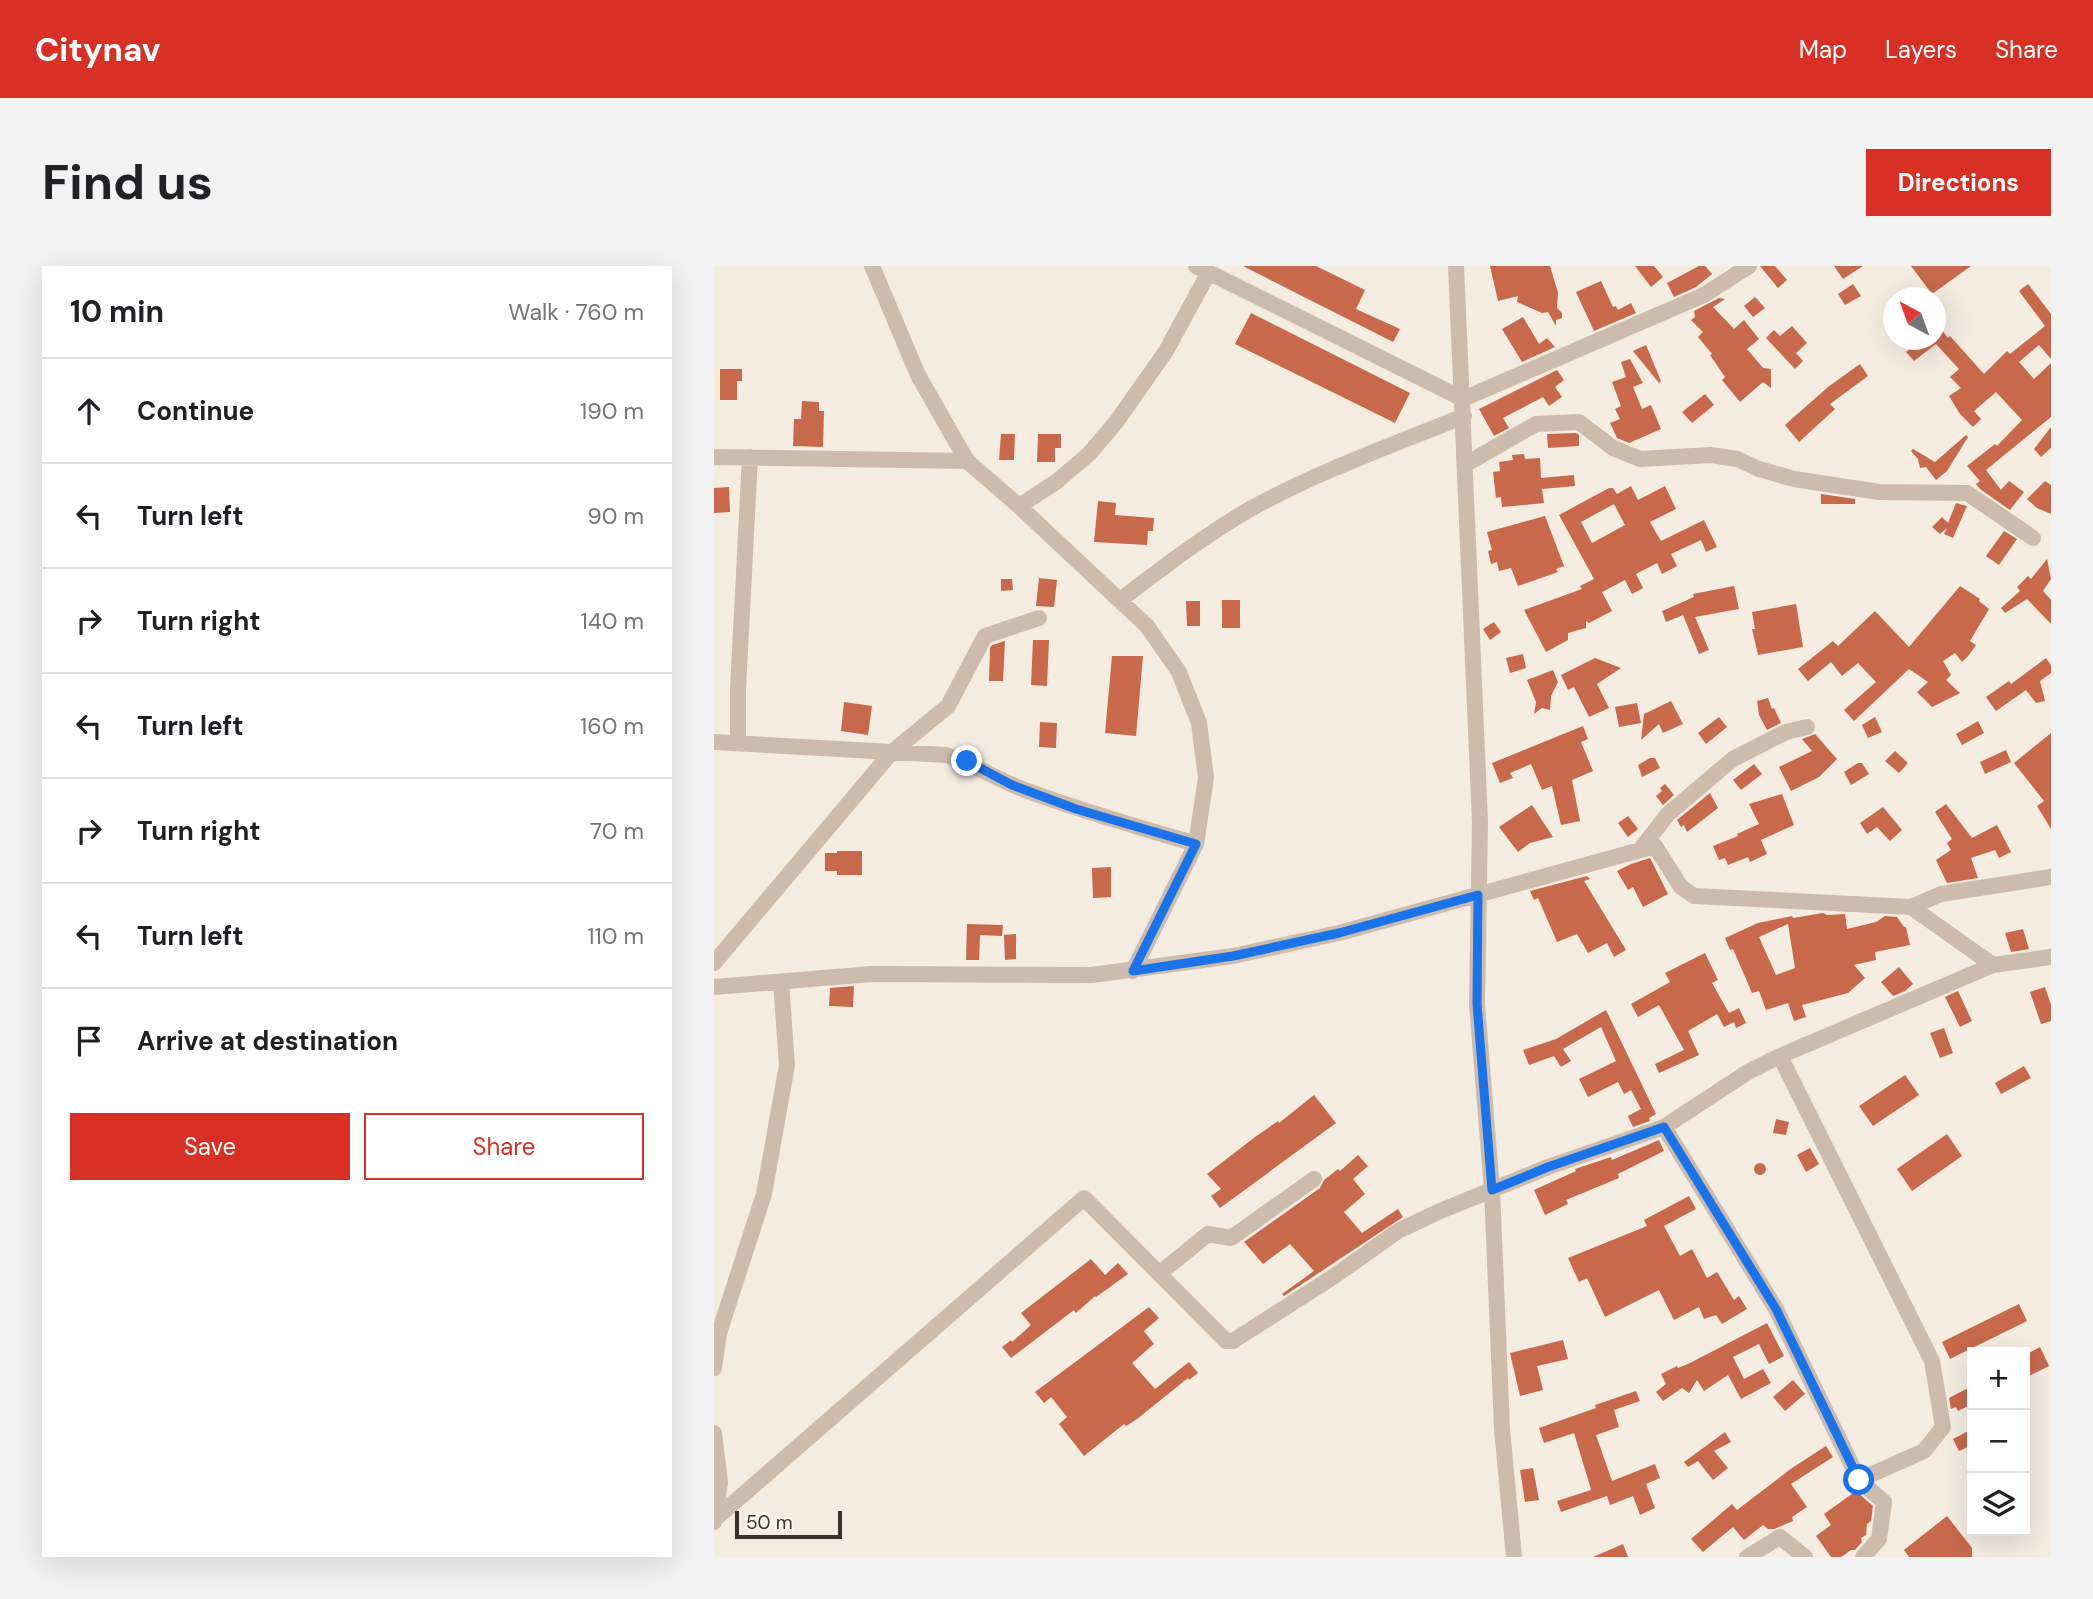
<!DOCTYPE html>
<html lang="en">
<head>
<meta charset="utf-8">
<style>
	:root { --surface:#fff; --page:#f2f2f2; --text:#202124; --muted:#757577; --line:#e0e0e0; --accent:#d93025 }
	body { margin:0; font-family:"DM Sans",sans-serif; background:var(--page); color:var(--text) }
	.controls { position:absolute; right:21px; bottom:21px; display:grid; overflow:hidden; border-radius:0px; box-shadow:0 7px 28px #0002 }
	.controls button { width:63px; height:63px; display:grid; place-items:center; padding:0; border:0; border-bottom:2px solid var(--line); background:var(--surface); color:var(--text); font:35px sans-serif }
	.compass { position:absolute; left:1169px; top:21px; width:63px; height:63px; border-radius:50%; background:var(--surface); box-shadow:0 7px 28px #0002; rotate:319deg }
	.scale { position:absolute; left:21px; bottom:18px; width:107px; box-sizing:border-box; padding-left:7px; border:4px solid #3b302b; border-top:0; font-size:19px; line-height:24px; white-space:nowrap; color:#3b302b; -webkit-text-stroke:5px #fbf5ee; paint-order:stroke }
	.stop { position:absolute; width:21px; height:21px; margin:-16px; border:5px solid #1a73e8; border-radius:50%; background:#fff }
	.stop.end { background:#1a73e8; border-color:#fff; box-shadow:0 2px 7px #0008 }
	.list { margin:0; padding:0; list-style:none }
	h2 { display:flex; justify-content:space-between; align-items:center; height:91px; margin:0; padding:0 28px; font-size:30px }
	h2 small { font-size:23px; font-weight:400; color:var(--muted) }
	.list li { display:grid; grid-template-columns:46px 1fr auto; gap:21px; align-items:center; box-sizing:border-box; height:105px; padding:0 28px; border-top:2px solid var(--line) }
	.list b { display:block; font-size:26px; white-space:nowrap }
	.list em { font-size:23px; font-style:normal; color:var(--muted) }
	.actions { display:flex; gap:14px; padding:21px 28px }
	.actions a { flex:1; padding:16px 0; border:2px solid var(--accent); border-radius:0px; text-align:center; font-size:24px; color:var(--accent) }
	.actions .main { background:var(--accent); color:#fff }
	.icon { flex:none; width:38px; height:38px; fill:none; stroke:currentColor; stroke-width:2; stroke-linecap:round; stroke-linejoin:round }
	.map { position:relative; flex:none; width:1337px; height:1291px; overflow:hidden; border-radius:0px }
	header { display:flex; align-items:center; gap:42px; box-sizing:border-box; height:98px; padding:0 35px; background:var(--accent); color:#fff }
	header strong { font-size:33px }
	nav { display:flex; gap:38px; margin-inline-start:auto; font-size:24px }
	.intro { display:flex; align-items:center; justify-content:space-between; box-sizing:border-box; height:168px; padding:0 42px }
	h1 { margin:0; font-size:49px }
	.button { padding:18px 32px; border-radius:0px; background:var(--accent); color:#fff; font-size:24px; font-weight:700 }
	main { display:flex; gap:42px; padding:0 42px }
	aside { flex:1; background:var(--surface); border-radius:0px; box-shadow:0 7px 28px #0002 }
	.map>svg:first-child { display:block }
</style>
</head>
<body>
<header>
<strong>Citynav</strong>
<nav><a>Map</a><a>Layers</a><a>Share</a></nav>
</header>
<div class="intro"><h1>Find us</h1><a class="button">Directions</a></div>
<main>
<aside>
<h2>10 min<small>Walk · 760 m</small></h2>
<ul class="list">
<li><svg class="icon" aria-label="ahead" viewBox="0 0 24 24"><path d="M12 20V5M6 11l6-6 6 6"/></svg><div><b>Continue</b></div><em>190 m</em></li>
<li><svg class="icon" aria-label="left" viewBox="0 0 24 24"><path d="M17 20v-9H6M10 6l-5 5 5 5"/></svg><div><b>Turn left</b></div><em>90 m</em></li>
<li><svg class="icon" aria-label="right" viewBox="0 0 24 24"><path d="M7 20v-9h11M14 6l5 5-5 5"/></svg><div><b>Turn right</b></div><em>140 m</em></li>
<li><svg class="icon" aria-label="left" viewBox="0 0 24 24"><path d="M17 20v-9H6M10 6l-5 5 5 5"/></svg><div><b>Turn left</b></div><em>160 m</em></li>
<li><svg class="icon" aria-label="right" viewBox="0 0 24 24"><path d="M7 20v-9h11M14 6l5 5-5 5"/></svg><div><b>Turn right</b></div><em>70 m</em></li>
<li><svg class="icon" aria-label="left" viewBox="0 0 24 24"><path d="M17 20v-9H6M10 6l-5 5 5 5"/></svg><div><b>Turn left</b></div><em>110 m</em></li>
<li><svg class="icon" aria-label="arrive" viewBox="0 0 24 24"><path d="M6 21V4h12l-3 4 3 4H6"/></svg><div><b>Arrive at destination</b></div></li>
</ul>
<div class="actions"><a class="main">Save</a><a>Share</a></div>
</aside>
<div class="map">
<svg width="1337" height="1291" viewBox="0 0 1337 1291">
	<rect width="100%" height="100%" fill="#f4ebe1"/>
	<!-- building -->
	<path fill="#c8694b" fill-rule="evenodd" d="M529,0H602L651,24L642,43L686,63L679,76Z
		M776,0H836L844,27L843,42L848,47V52L842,54V60L834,46L828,47L803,36L804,30L784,35Z
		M921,0H940L949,11L937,21Z
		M985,0H991L998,8L982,21L960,31L953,17Z
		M1046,0H1061L1073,14L1064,22Z
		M1120,0H1149L1129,13Z
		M1197,0H1257L1218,28Z
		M887,15L899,41L902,40L904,44L917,37L922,47L880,65L862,26Z
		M1139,18L1147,30L1131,39L1124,28Z
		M1314,18L1337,48V93L1325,79L1305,96L1320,113L1337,97V151L1272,204L1287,224L1295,215L1310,226L1296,244L1266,223L1262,218L1266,215L1253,200L1281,178L1283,180L1308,154L1282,126L1260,145L1267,153L1259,161L1246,148L1235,130L1247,122L1236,111L1245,103L1222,78L1200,95L1192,86L1207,74H1222V56L1234,72L1236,70L1270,108L1293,85L1296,88L1331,60L1305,25Z
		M1041,31L1051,42L1039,51L1030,40Z
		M1005,32L1011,33L999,41L1020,63L1030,54L1045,73L1033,83L1049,102L1057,103V122L1049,116L1026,136L1008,114L1011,111L996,89L998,88L984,71L989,66L977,54L981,51L980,45Z
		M537,47L696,127L681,157L521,78Z
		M809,51L825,78L833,72L841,81L808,96L788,63Z
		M1078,60L1093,77L1082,87L1089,95L1081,103L1052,72L1060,64L1066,70Z
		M932,79L947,115L945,117L919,85Z
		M916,93L929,117L919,121L928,143L937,139L947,163L915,177L903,172L896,157L906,153L901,143L907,140L898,116L912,111L907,96Z
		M1146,98L1154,110L1116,138L1121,143L1085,176L1071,159L1114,121Z
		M6,103H28V115H23V134H6Z
		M843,104L850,114L841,121L848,131L835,140L829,131L789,152L795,162L780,170L765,143Z
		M991,128L1000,139L978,157L968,146Z
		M88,135L105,136V145H110L109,181L79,180L80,153H87Z
		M1337,161V182L1327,191L1320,183Z
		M862,167L865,169V180L834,182L833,168Z
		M287,168H301L300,194H285Z
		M324,168H347V182H341V196H323Z
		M1252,169L1254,171L1233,205L1222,214L1212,201L1206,202L1204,193L1197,185L1199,183L1221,196Z
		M810,188L811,193L826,192L827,212L860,209L861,220L828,223L830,237L788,241L787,231L782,232L779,206L786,205L785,196L799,194L798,189Z
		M1331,215L1337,219V248L1323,242L1313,233Z
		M917,220L924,234L951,220L962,243L936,256L947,275L990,254L1003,281L992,286L987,274L957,288L963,300L948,308L943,297L922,308L929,322L918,328L911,314L888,326L898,345L875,357L872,355V362L854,367V374L832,386L810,344L868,323L866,320L880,313L845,249L895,222H899L903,228ZM900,238L911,259L878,277L867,256Z
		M15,221L16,246L0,247V222Z
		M1107,228L1141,233V238H1107Z
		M384,235L402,237L401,249L440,252L439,265H434L433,279L380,276Z
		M1242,237L1253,240L1239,272L1230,268L1233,262L1226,268L1218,261L1228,251L1234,257Z
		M831,250L850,300L842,303L844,306L804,320L797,302L785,305L783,296L777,298L774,285L778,284L773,266Z
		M1290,265L1303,273L1285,299L1272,290Z
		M1333,293L1337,313L1329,325L1337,334V358L1313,333L1291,347L1287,342L1306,325L1303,321L1314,310L1317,313Z
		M325,312L343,314L340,341L322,340Z
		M287,313H298L299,324L287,325Z
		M1020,320L1025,343L981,351L995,384L985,388L969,349L952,356L948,345L980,331L979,328Z
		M1246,320L1266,333L1265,335L1275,343L1256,375L1262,379L1255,389L1248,396L1241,387L1229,395L1237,409L1232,414L1246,427L1218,441L1203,426L1214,416L1195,403L1140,455L1130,444L1162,416L1144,397L1128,410L1117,396L1094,415L1084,403L1119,375L1124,380L1161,345L1195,381Z
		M508,334H526V362H508Z
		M472,335H486V360H473Z
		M1082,338L1089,381L1044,389L1038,363H1041L1038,346Z
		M780,356L787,366L776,374L769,363Z
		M319,374H335L333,420L317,419Z
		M291,375L289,415H275L276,382L278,379Z
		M809,388L812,402L796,407L792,392Z
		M398,390H429L422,470L391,467Z
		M881,392L907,402L883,418L895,442L875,451L860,421L854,424L847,409Z
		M1332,392L1337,399V407L1326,415L1331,435L1322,437L1312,424L1282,445L1272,431L1295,415L1297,418Z
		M839,404L844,416L837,430L836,444L828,442L820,448L822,436L813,414Z
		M1054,432L1058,443L1060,442L1067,457L1053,464L1045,449L1043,435Z
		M957,435L969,458L949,467L945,458L927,474L930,448Z
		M130,436L158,440L154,469L127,465Z
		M923,437L927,457L905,461L901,441Z
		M1005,451L1013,461L992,478L984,467Z
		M1161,451L1168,466L1154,472L1148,459Z
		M1264,455L1270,467L1248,479L1242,468Z
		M326,456L343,457L342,482L325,481Z
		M869,460L874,473L867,476L879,505L858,514L866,555L847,559L838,520L828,524L817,498L796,507L799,512L786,517L778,497Z
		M1337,467V563L1323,540L1330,535L1300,497Z
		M1101,468L1123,493L1105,511L1077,525L1065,501L1098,485L1088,473Z
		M1292,484L1297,496L1271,508L1266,496Z
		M1181,485L1194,497L1185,507L1171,495Z
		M936,492H941L946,502L928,511L924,499Z
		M1144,497H1148L1155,508L1137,519L1130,506Z
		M1040,498L1048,508L1027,524L1019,514Z
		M951,518L960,529L949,539L942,530L948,525L946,522Z
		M996,527L1004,542L973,566L970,559L967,561L963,554Z
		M1068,528L1080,559L1047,574L1053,588L1036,596L1034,591L1014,599L1011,592L1005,594L999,580L1024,570L1023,568L1045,558L1035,538Z
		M1232,538L1258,572L1283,559L1297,586L1285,592L1281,584L1257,592L1264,612L1233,617L1222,594L1237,584L1233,577L1238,573L1221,546Z
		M818,539L839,571L816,577L804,586L785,561Z
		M1169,541L1188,564L1176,575L1163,561L1153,568L1146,557Z
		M914,550L924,563L914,571L904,557Z
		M123,585H148V609H123V605H111V587H123Z
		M936,592L954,628L929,641L919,621L914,624L903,605L917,598Z
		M397,601V631L379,632L378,602Z
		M873,610L876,613L870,615L912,684L900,691L893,677L874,687L863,668L843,676L824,632L820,634L816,625Z
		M1109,647L1113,649L1131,648L1133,663L1162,656L1171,650L1183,651L1190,661H1192L1196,679L1161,686L1162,694L1140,699L1151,712L1134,727L1088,739L1092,751L1080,755L1074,737L1052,744L1045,725L1038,727L1019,683L1016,684L1011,672L1044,657L1078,650L1079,652ZM1074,658L1081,702L1062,709L1045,671Z
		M253,658L289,659L288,670L266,669L265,694H252Z
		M1309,663L1315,683L1297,686L1291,667Z
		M302,668V693L291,694L290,669Z
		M991,687L1004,714L998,717L1015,747L1025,742L1032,757L1022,762L1020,756L1010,761L1003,748L974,765L985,789L945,807L941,798L970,784L945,739L924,751L917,738L956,716L951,707Z
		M1185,701L1199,718L1191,725L1179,730L1167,716Z
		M140,720L139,741L115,740L116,722Z
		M1331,721L1337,739V755L1327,758L1316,726Z
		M1244,725L1258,755L1246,761L1231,731Z
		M892,744L942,848L935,852L936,855L919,861L914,850L927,843L917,824L910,828L904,816L874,831L865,813L902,795L887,761L849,783L857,795L847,801L840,790L815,799L809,784L842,773Z
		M1230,762L1239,787L1226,792L1216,767Z
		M1310,800L1317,812L1287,828L1281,817Z
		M1191,809L1205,829L1159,860L1145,840Z
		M600,829L622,857L506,942L497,930L507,923L493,908L541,871L564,855L565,857Z
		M1062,853L1075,856L1072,869L1059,867Z
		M1233,868L1248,890L1198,925L1183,903Z
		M945,874L950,885L904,908L905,912L852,934L854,938L831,949L820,924L862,905L861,903L897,891L898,894Z
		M1096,882L1105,898L1092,906L1083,889Z
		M644,889L654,900L639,913L651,928L630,946L648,967L684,943L689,951L570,1030L568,1028L600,1005L576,978L549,998L530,976L606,922L610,914L624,903L626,905Z
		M1040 903a6 6 0 1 1 12 0a6 6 0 1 1-12 0Z
		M975,930L982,943L950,960L966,990L978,983L993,1012L1003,1006L1020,1034L1025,1030L1033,1043L1008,1058L1002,1049L990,1053L985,1041L960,1054L945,1024L891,1051L873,1012L865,1016L854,992L933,960L930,954Z
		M377,993L391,1009L404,997L414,1008L382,1031L381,1030L362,1047L360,1044L297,1092L288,1081L297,1074L298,1076L317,1059L307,1047Z
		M1305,1038L1313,1055L1236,1093L1228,1076Z
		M435,1041L445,1052L430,1065L440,1078L418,1097L441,1123L475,1096L484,1107L475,1114L474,1112L423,1153L412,1160L410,1158L370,1190L345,1158L353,1151L337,1131L330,1137L321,1126Z
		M1053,1057L1070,1090L1055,1098L1045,1078L1019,1091L1030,1113L1049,1103L1057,1117L1027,1133L1014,1109L990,1125L983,1114L975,1127L968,1122L949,1135L942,1126L952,1118L947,1108L963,1100L964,1102L976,1097Z
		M849,1074L854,1093L823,1100L829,1124L806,1130L796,1087Z
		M1326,1081L1335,1100L1311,1112V1089Z
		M1079,1114L1091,1128L1071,1145L1059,1131Z
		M1258,1120V1138L1244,1145L1242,1141L1237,1143L1235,1132Z
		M922,1125L926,1135L900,1144L905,1161L882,1169L898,1215L941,1198L946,1212L932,1218L941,1242L926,1249L919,1230L896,1239L893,1230L847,1246L843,1235L877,1224L876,1220L860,1167L830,1177L825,1162L882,1142L881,1139Z
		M1258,1163V1179L1245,1185L1239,1173Z
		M1011,1166L1017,1176L1000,1185L1014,1202L999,1214L984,1195L974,1201L970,1196Z
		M1112,1180L1119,1191L1077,1218L1093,1241L1078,1251L1079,1255L1060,1263H1054L1049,1259L1030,1274L1019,1261L989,1286L977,1273L1018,1238L1023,1244L1078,1202Z
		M819,1202L825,1234L811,1236L806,1204Z
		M1142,1225L1159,1240L1157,1255L1153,1258L1152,1269L1147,1272L1148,1276L1141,1284H1137L1127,1291H1117L1102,1270L1117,1259L1110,1248Z
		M1233,1250L1258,1282V1291H1195L1190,1284Z
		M909,1278L914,1291H879Z"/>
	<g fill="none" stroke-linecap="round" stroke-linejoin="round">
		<!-- minor -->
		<path stroke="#cdbbac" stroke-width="16" d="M158,0L204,109L253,195L305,240L433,360L465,406L485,457L492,512L482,578L419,705
			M482,0L749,133L990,29L1035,0
			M742,0L766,556L763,738L778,924L788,1163L800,1291
			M0,191L253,195
			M752,198L822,158L865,156L899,182L926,193L997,189L1023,193L1045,203L1080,213L1165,226L1253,227L1319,272
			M305,240L342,216L375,188L403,155L452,85L495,6
			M406,334C448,302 491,269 538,242C605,205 679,179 750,150
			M0,476L232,489C260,498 284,514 311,524C367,545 424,561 482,578
			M24,477V423L36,191
			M926,584L954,548L1019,493L1072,466L1093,461
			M1197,641L1279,699L1337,691
			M0,697L177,487L234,440L271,370L325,352
			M0,721L158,708L378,709L519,690L625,667L941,580L967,621L980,630L1197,641L1227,628L1337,611
			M1066,790L1218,1095L1229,1161L1210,1185L1145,1214
			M950,861L1062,1043L1145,1214L1170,1236L1165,1273L1149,1291
			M445,1008L494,968L517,972L600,913
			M0,1102L5,1067L50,928L73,799L67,716
			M0,1167L6,1217L0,1256
			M1,1253L370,932L512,1075H519L619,1011L684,965L724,946L834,901L950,861L1034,806L1066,790L1279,699
			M1033,1291L1066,1271L1091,1291"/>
	</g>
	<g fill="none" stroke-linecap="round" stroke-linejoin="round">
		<!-- route -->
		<path stroke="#1a73e8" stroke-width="9" d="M253,495L298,519L362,543L482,578L419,705L519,690L625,667L764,629L763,738L778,924L834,901L950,861L1062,1043L1145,1214"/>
	</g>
</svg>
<div class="controls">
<button>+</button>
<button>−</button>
<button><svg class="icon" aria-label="layers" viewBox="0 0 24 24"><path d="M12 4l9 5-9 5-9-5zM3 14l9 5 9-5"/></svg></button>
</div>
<svg class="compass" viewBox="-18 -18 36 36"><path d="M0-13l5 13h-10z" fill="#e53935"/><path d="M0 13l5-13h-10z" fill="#757577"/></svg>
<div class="scale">50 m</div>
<div class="stop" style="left:1145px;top:1214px"></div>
<div class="stop end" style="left:253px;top:495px"></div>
</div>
</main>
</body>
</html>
